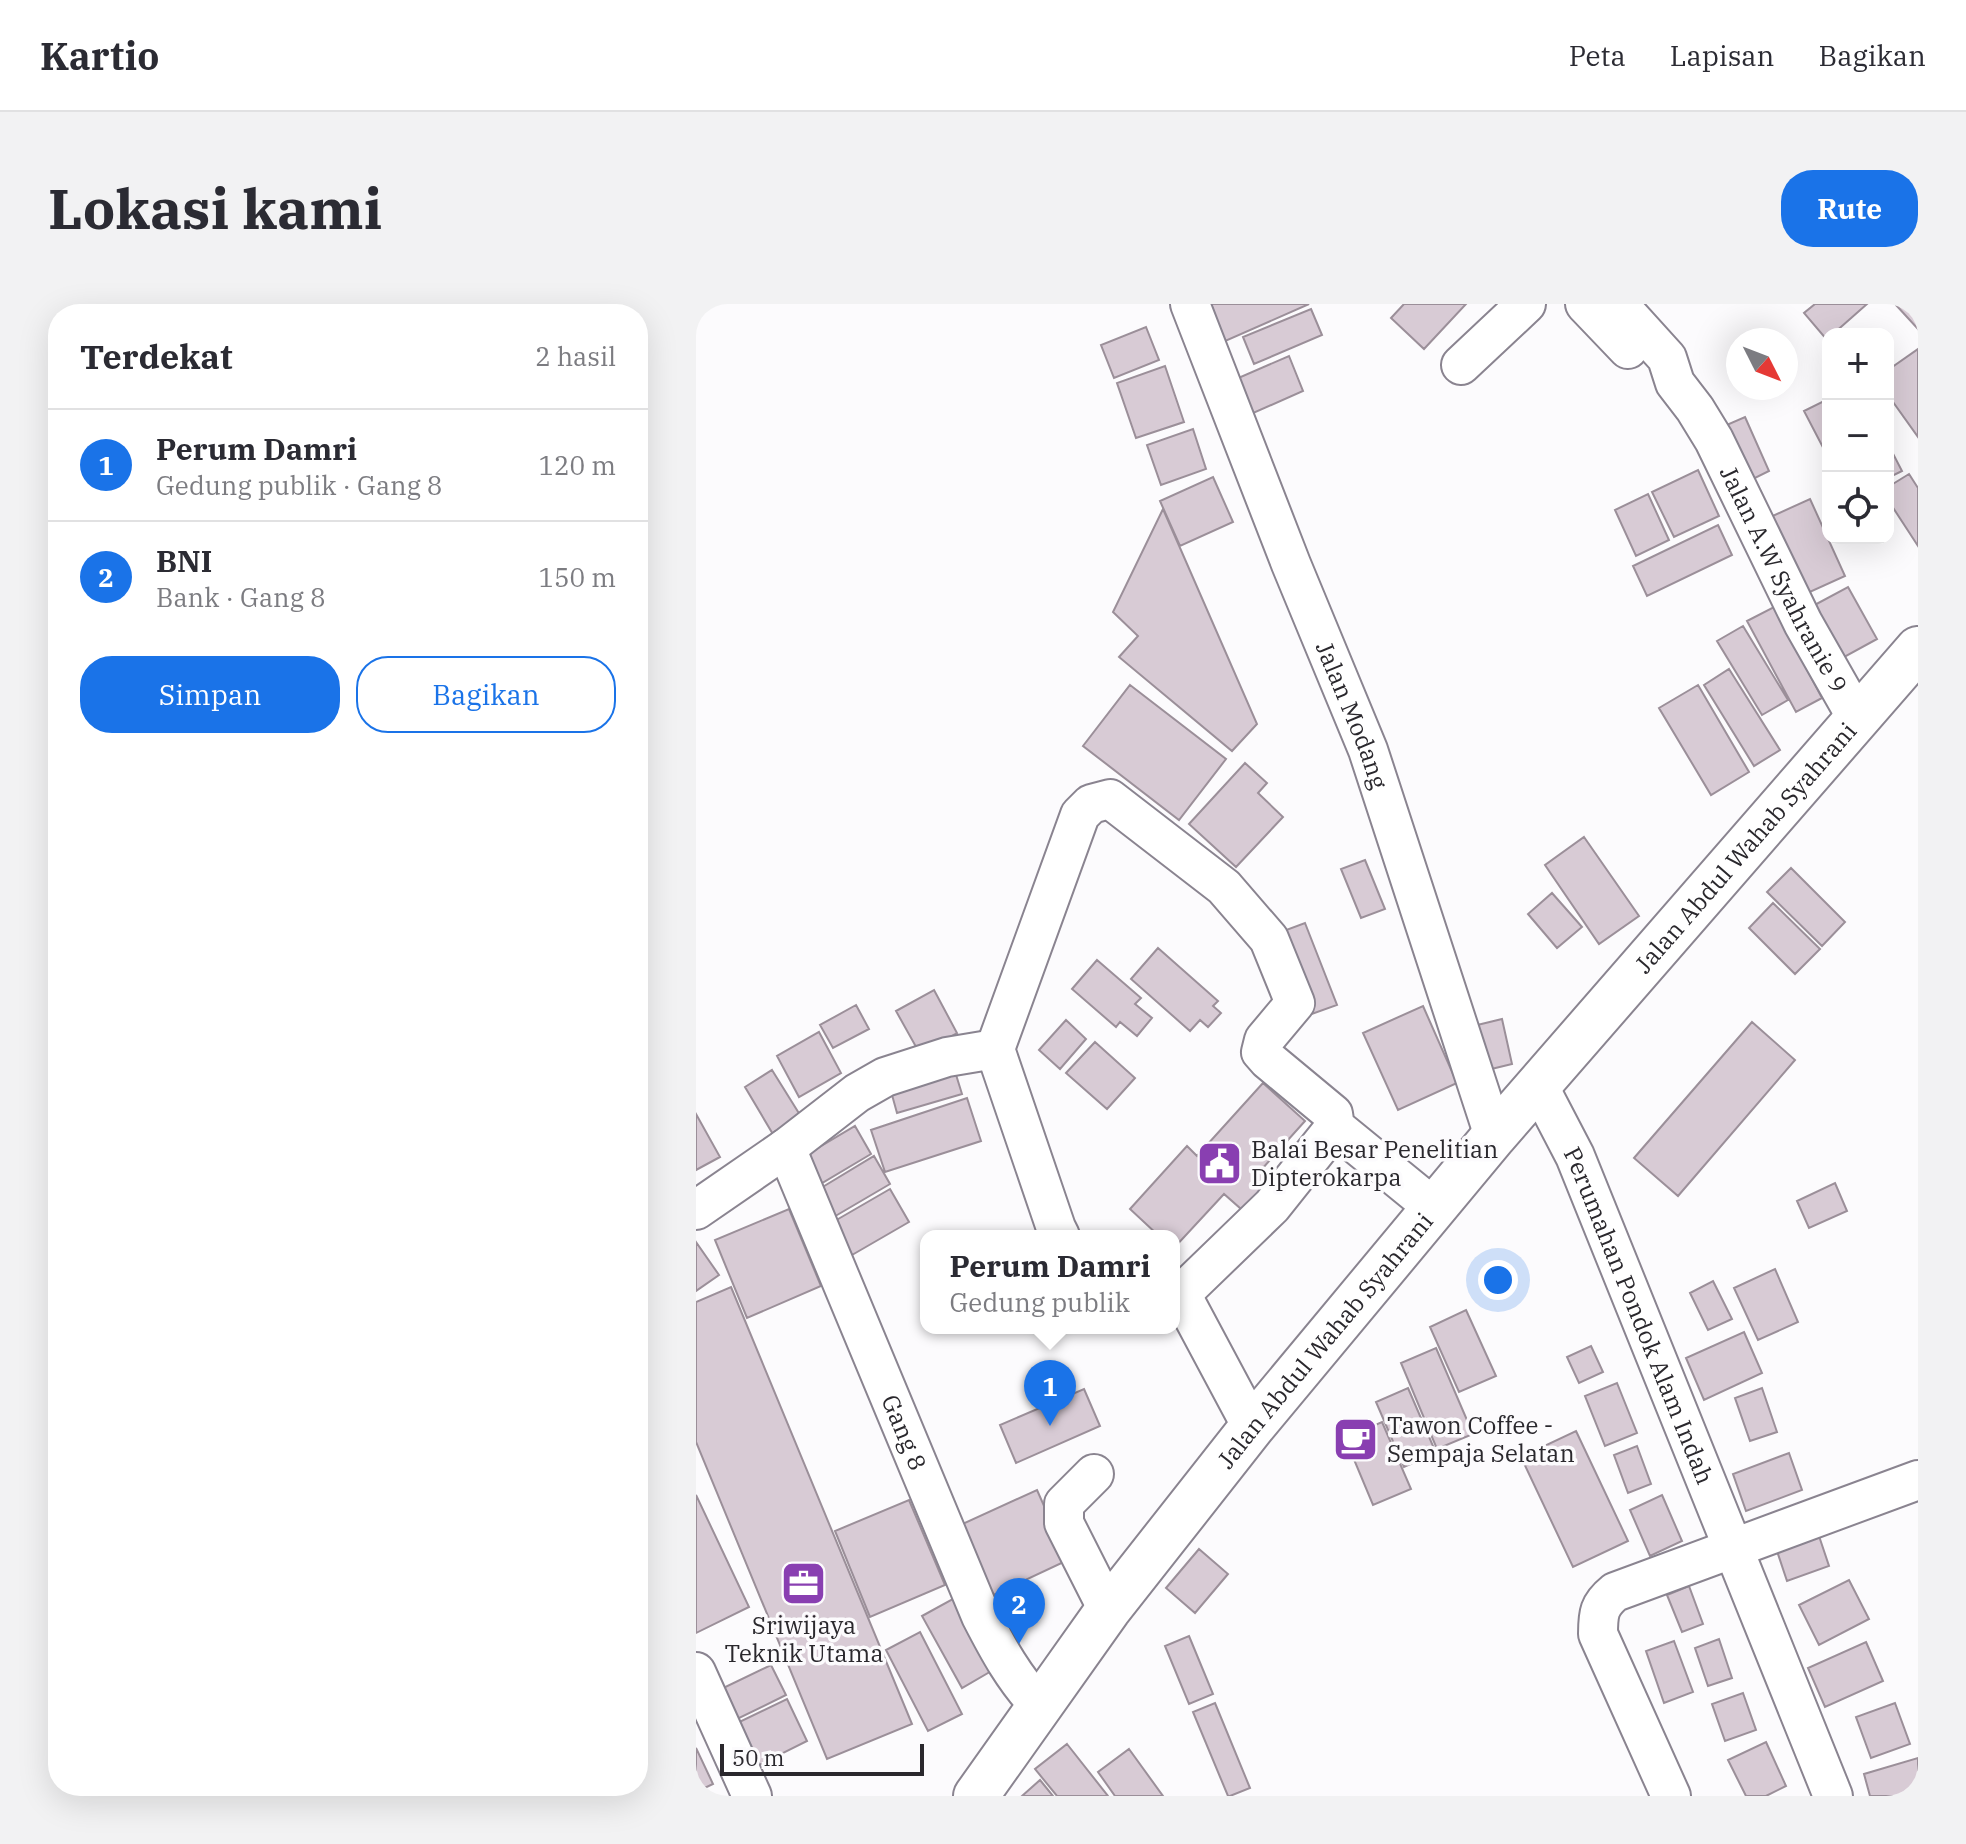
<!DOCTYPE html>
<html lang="id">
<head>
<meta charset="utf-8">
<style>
	:root { --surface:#fff; --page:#f2f2f3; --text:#2b2b33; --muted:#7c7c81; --line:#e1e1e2; --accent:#1a73e8 }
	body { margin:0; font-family:"IBM Plex Serif",serif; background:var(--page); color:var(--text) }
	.controls { position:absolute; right:24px; top:24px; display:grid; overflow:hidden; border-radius:16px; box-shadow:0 8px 32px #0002 }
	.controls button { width:72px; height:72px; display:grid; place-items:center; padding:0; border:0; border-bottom:2px solid var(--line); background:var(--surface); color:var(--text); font:40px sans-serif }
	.compass { position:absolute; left:1030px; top:24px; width:72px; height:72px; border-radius:50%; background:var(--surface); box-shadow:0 8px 32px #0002; rotate:132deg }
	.scale { position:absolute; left:24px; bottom:20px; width:204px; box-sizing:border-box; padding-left:8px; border:4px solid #2a282d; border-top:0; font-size:22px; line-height:28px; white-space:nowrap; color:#2a282d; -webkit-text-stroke:6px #fcfbfd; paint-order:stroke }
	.you { position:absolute; left:802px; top:976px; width:28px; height:28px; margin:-20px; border:6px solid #fff; border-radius:50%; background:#1a73e8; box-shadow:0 0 0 12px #1a73e833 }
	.badge { display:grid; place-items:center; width:52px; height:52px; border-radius:50%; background:var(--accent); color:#fff; font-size:26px; font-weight:700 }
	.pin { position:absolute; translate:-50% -66px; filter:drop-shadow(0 2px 4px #0008) }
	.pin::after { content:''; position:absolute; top:42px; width:28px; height:24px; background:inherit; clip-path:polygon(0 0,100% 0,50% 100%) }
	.popup { position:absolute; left:224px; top:926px; width:260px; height:104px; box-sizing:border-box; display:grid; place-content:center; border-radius:16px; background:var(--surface); filter:drop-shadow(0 2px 6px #0005); font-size:26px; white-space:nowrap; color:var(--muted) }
	.popup b { font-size:30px; color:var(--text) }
	.popup::after { content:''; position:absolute; left:50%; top:100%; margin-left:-16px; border:16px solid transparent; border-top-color:var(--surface) }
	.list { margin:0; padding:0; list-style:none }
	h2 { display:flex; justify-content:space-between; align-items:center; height:104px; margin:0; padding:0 32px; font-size:34px }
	h2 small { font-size:26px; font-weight:400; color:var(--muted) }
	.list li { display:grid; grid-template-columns:52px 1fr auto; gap:24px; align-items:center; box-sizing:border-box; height:112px; padding:0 32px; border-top:2px solid var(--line) }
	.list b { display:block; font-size:30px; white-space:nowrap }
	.list p { margin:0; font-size:26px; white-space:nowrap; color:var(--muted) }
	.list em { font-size:26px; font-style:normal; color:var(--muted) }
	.actions { display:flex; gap:16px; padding:24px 32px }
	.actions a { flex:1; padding:18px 0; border:2px solid var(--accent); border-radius:32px; text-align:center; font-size:28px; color:var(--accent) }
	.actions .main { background:var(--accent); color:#fff }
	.icon { flex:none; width:44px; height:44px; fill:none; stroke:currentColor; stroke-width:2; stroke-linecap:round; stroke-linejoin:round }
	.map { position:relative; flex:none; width:1222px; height:1492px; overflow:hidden; border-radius:32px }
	header { display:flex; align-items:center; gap:48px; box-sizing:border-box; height:112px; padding:0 40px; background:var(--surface); border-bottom:2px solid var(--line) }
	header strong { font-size:38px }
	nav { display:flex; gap:44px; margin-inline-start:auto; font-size:28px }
	.intro { display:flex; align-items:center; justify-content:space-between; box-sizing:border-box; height:192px; padding:0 48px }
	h1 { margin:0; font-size:56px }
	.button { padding:20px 36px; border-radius:32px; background:var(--accent); color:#fff; font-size:28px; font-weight:700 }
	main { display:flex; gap:48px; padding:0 48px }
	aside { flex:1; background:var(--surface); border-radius:32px; box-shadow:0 8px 32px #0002 }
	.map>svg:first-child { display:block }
</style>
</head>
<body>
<header>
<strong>Kartio</strong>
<nav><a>Peta</a><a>Lapisan</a><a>Bagikan</a></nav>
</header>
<div class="intro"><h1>Lokasi kami</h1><a class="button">Rute</a></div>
<main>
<aside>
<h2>Terdekat<small>2 hasil</small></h2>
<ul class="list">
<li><span class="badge">1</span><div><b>Perum Damri</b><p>Gedung publik · Gang 8</p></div><em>120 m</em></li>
<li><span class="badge">2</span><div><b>BNI</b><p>Bank · Gang 8</p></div><em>150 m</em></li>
</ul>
<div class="actions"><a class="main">Simpan</a><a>Bagikan</a></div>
</aside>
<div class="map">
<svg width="1222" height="1492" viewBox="0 0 1222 1492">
	<rect width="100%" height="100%" fill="#fcfbfd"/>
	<!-- building -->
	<path fill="#d8cbd5" stroke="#9b8f99" stroke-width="2" d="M510,0H613L527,38Z
		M708,0H770L728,45L695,14Z
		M1119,0H1171L1137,30H1132L1131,36L1108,9Z
		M1200,0H1222V25L1200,1Z
		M615,5L626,31L558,60L547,33Z
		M450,23L463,56L418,74L405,41Z
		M1222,45V133L1192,91V66Z
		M593,52L607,87L555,110L540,75Z
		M469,62L488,118L440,134L421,79Z
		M1132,95V153L1108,107Z
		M1049,113L1073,167L1051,178L1026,123Z
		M497,125L510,165L465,181L451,141Z
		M1192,140L1206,167L1192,174Z
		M1002,166L1023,212L978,233L956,188Z
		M1213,170L1222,184V242L1192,196V183Z
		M517,173L537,218L484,242L464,197Z
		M952,190L973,236L940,252L919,206Z
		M1114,195L1149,272L1105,292L1070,215Z
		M467,205L561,420L536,447L423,353L442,332L417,308Z
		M1022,221L1036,251L951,292L937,262Z
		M1152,283L1181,335L1141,357L1113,304Z
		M1078,303L1126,394L1100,408L1051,317Z
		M1047,322L1092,396L1066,411L1021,337Z
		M1033,365L1084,446L1058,462L1008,381Z
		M434,381L530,455L483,516L387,442Z
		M1002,381L1053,468L1015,491L963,404Z
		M549,459L571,479L562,489L587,513L540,563L493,520Z
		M888,533L943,612L903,640L849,561Z
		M669,556L689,605L665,614L645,565Z
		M1095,564L1149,618L1126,642L1071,588Z
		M856,589L886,623L861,644L832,610Z
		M1077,599L1124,645L1099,670L1053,624Z
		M609,619L641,701L613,711L582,629Z
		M462,644L522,697L517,702L525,709L512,723L504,716L494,727L435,675Z
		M401,656L445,694L439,700L456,714L441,732L424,718L420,723L376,685Z
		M238,686L261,729L224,750L200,707Z
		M160,701L173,725L137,744L124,721Z
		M727,702L761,779L702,806L667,729Z
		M806,715L816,760L783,768L773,723Z
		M370,716L390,735L364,765L343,746Z
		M1056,718L1099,756L982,892L938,854Z
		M123,728L145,769L103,793L81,752Z
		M399,738L439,774L411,805L370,769Z
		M257,761L266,790L201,809L193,780Z
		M76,766L109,819L81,837L49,783Z
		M567,779L609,817L566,865L582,880L553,912L528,890L478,944V932H463L434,905L491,842L501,852Z
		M271,794L285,837L189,868L175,826Z
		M0,810L24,853L0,866Z
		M159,822L175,850L116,885L100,857Z
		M178,852L194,880L136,914L120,887Z
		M1139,879L1151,907L1113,924L1101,897Z
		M194,885L213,918L156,951L137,918Z
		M93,905L125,982L51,1014L19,936Z
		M0,938L23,971L0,987Z
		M1079,965L1102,1018L1062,1036L1038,984Z
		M1017,977L1036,1015L1012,1026L994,989Z
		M35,983L216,1420L131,1455L0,1138V998Z
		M770,1006L800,1072L763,1088L734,1023Z
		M1048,1028L1066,1069L1008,1096L990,1054Z
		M895,1042L907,1068L883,1079L871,1053Z
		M740,1044L777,1130L741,1145L705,1059Z
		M921,1079L941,1129L909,1142L889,1092Z
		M712,1084L740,1149L708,1163L680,1098Z
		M1066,1084L1081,1128L1054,1137L1039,1094Z
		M388,1085L404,1122L320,1159L304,1121Z
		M686,1118L715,1185L677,1201L649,1134Z
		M880,1127L932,1237L877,1263L825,1153Z
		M941,1142L955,1180L932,1189L918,1151Z
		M1093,1149L1106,1186L1050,1207L1037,1170Z
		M341,1186L372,1256L289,1295L260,1223Z
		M0,1191L53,1303L0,1329Z
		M966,1191L986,1237L954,1252L934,1206Z
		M213,1196L249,1281L174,1313L139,1227Z
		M1122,1229L1133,1262L1091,1277L1080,1244Z
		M503,1245L532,1270L499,1309L470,1284Z
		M1153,1276L1173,1315L1123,1341L1103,1301Z
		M993,1282L1007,1320L986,1328L971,1291Z
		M264,1291L304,1362L266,1384L226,1312Z
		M224,1328L266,1410L232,1427L190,1346Z
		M493,1332L517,1390L493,1400L469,1342Z
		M1023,1335L1036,1374L1012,1382L999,1344Z
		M978,1337L997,1388L968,1399L950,1347Z
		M1170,1338L1187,1377L1129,1403L1112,1364Z
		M75,1361L90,1391L35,1418L21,1387Z
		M1047,1389L1060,1426L1029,1437L1016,1400Z
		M91,1395L111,1437L55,1465L35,1422Z
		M519,1399L554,1484L534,1492H532L497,1408Z
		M1199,1399L1214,1440L1175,1454L1160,1413Z
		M1070,1438L1090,1482L1070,1492H1050L1032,1456Z
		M371,1440L412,1492H361L339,1465Z
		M0,1444L17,1480L0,1488Z
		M433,1445L467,1492H419L402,1468Z
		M1222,1454V1492H1174L1168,1470Z
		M344,1476L357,1492H326Z"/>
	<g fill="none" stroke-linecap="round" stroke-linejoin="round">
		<defs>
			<g id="minor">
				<path id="s1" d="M494,0L595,260L672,446L798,832"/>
				<path d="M889,0L932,45"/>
				<path id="s2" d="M922,0L971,54L979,79L999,105L1018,136L1107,319L1161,414"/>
				<path d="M765,61L830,0"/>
				<path id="s3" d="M842,781L879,852L1137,1492"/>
				<path id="s4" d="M90,844L285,1312C302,1345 318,1375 344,1402"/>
				<path d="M0,906L90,844L161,789L189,773L251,753L299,745"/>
				<path d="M364,932L360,924L299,745L384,511L395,500L414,495L528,583L573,635L599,699L568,736L565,748L572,756L637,810L639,823L737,903"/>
				<path d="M478,989L485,990L576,902L639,823"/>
				<path d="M485,990L556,1123"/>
				<path d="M398,1170L368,1200V1219L412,1306"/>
				<path d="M0,1368L56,1492"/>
				<path d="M975,1492L902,1330C902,1309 903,1301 919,1288L1222,1176"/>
			</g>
			<g id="highway">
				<path id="s5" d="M280,1492L412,1306L556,1123L798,832L1222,345"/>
			</g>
		</defs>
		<!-- minor casing -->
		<use href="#minor" stroke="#8a8490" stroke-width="42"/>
		<!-- highway casing -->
		<use href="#highway" stroke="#8a8490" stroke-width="48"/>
		<!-- minor -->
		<use href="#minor" stroke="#fff" stroke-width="38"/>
		<!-- highway -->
		<use href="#highway" stroke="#fff" stroke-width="44"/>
	</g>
	<!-- icons -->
	<defs>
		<symbol id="civic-square" viewBox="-11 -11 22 22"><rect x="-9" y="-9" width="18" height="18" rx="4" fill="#893fb1" stroke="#fcfbfd"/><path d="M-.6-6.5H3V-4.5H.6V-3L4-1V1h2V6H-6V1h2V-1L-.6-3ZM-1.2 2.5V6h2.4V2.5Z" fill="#fff"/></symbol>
		<symbol id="cafe-square" viewBox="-11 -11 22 22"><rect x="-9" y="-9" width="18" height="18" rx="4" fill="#893fb1" stroke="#fcfbfd"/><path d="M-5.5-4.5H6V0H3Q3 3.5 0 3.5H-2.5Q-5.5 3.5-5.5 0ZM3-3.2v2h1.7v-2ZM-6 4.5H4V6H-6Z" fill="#fff"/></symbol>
		<symbol id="office-square" viewBox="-11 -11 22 22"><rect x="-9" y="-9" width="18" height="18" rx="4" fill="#893fb1" stroke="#fcfbfd"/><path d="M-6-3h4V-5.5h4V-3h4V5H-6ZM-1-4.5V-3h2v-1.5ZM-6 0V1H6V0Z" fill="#fff"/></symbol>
	</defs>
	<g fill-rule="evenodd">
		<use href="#civic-square" x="498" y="834" width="51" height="51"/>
		<use href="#cafe-square" x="634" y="1110" width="51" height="51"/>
		<use href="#office-square" x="82" y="1254" width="51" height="51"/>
	</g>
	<g text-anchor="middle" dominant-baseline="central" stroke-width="7" stroke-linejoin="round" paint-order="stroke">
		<!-- street labels -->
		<g font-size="24" fill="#2a282d" stroke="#fcfbfd">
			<text stroke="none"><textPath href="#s2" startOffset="324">Jalan A.W Syahranie 9</textPath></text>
			<text stroke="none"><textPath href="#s1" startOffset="442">Jalan Modang</textPath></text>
			<text stroke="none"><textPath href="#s5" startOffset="1222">Jalan Abdul Wahab Syahrani</textPath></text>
			<text stroke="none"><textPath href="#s3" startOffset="252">Perumahan Pondok Alam Indah</textPath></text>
			<text stroke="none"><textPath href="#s5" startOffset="574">Jalan Abdul Wahab Syahrani</textPath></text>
			<text stroke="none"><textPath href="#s4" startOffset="308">Gang 8</textPath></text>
		</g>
		<!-- poi labels -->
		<g font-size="24" fill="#2a282d" stroke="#fcfbfd" text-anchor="start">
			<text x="555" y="845">Balai Besar Penelitian<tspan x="555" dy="28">Dipterokarpa</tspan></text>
			<text x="691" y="1121">Tawon Coffee -<tspan x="691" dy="28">Sempaja Selatan</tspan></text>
			<text x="108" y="1321" text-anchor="middle">Sriwijaya<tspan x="108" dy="28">Teknik Utama</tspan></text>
		</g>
	</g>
</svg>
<div class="controls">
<button>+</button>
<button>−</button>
<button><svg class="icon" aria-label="locate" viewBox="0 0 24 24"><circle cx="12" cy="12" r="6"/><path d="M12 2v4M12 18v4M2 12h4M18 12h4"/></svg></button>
</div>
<svg class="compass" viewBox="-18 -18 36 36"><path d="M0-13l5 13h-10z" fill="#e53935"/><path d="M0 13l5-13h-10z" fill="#7c7c81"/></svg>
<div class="scale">50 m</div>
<div class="you"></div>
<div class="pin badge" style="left:354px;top:1122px">1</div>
<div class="popup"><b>Perum Damri</b>Gedung publik</div>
<div class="pin badge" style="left:323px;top:1340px">2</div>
</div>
</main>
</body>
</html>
